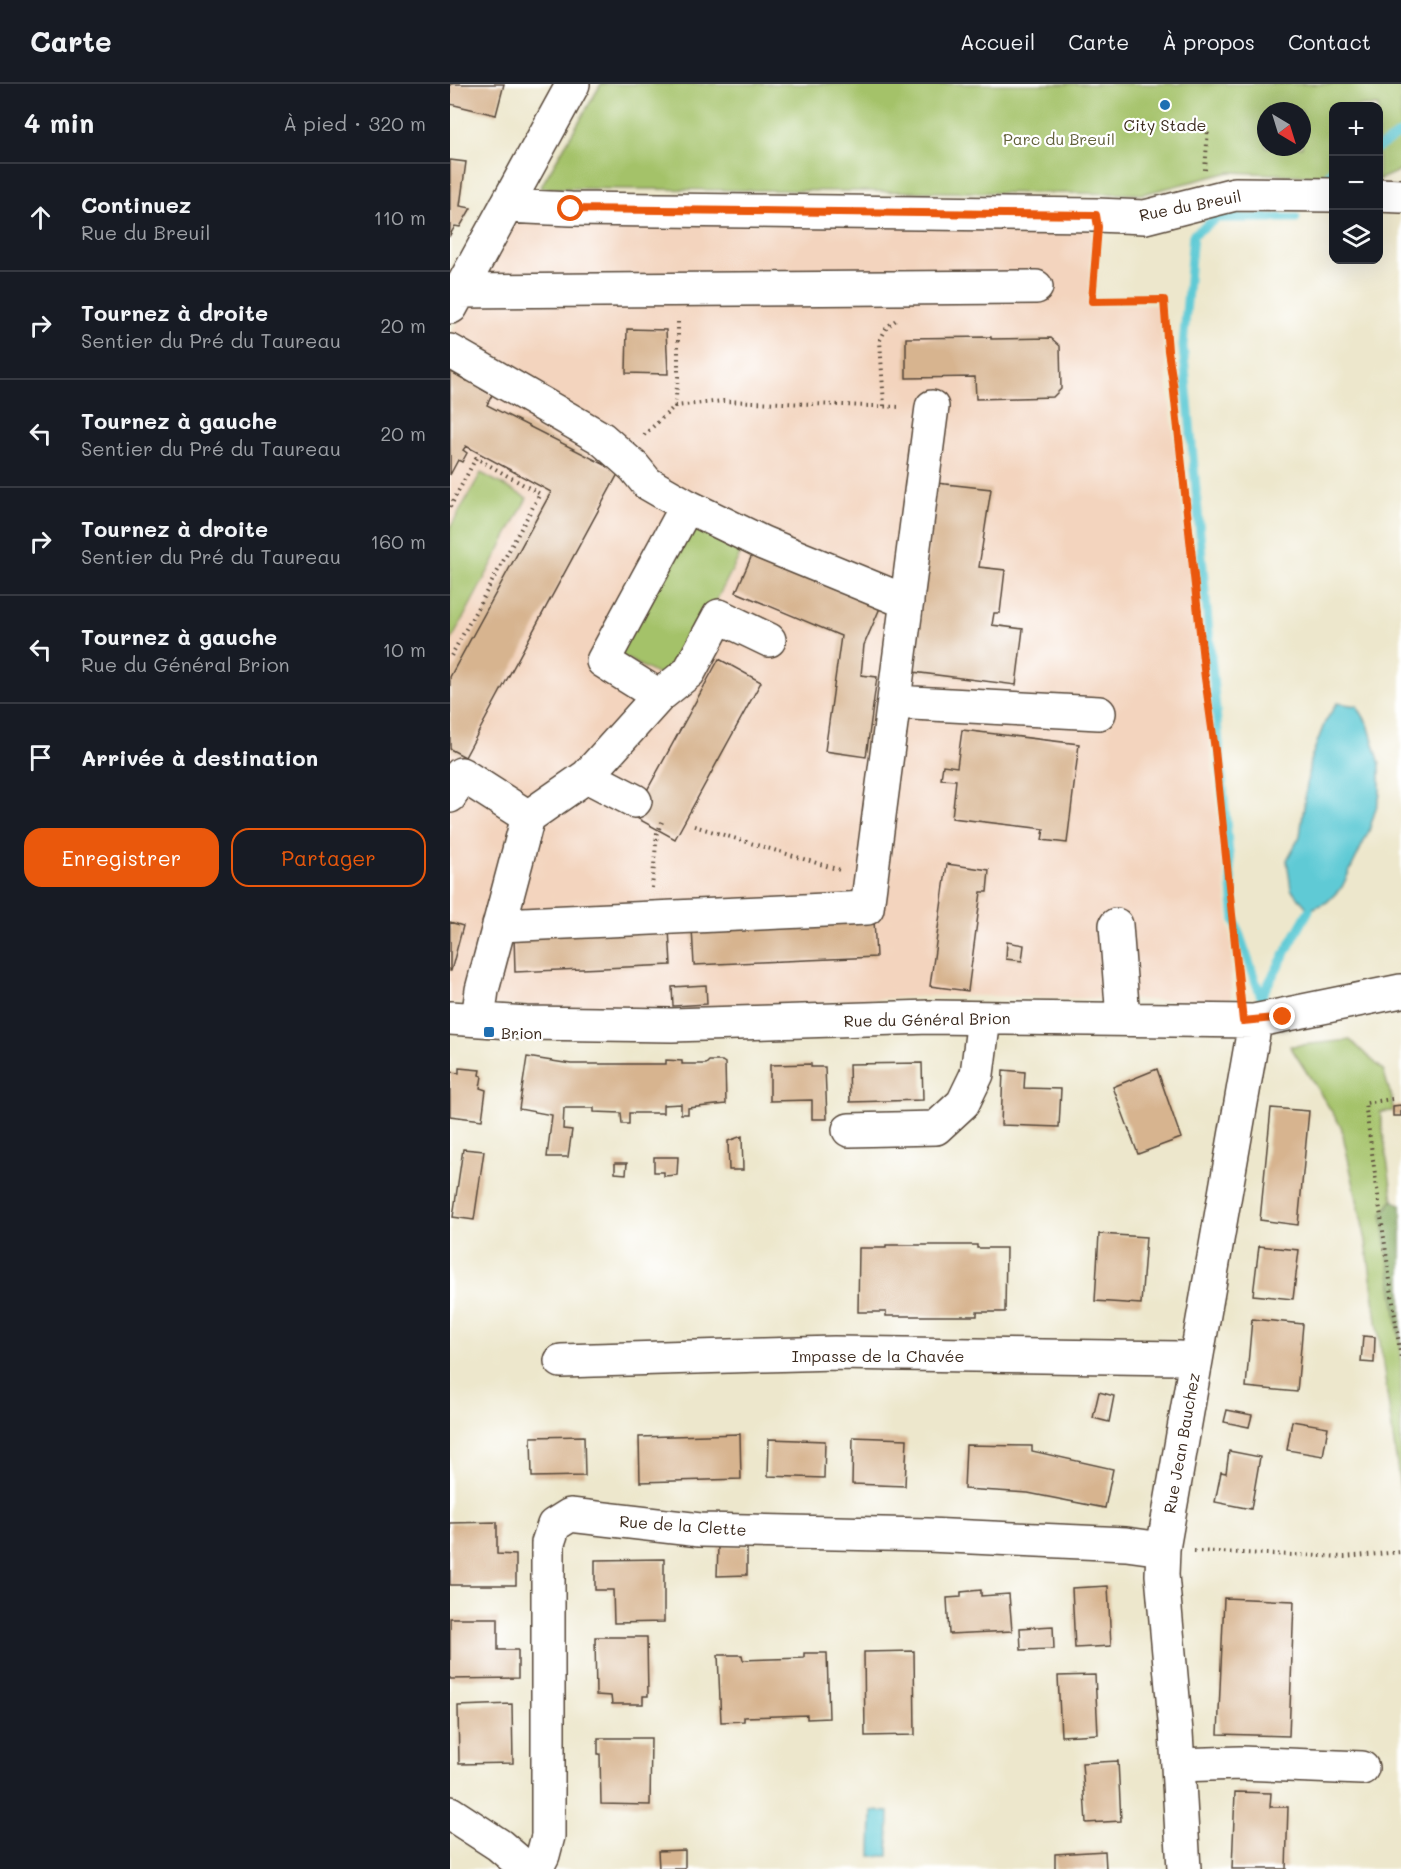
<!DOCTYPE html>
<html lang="fr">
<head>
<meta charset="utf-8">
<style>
	:root { --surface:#171b24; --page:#20242c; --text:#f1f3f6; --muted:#9ea1a6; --line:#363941; --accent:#ea580c }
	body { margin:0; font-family:Mali,sans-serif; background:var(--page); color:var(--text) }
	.controls { position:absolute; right:18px; top:18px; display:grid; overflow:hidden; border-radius:12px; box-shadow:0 6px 24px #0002 }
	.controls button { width:54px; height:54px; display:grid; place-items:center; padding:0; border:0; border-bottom:2px solid var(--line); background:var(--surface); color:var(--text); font:30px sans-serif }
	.compass { position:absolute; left:807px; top:18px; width:54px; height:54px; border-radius:50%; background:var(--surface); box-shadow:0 6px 24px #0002; rotate:142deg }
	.stop { position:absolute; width:18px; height:18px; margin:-14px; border:4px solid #ea580c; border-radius:50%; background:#fff }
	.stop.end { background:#ea580c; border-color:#fff; box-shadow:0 2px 6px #0008 }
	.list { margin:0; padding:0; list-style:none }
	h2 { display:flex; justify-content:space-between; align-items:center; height:78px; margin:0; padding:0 24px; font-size:26px }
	h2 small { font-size:20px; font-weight:400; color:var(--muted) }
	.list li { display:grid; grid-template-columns:39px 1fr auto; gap:18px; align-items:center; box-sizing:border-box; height:108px; padding:0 24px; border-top:2px solid var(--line) }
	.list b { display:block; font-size:22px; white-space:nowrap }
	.list p { margin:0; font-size:20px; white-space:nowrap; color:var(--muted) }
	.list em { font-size:20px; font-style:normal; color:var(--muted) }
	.actions { display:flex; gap:12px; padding:18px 24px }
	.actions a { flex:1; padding:14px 0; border:2px solid var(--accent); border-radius:18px; text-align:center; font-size:21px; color:var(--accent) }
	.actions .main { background:var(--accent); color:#fff }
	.icon { flex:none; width:33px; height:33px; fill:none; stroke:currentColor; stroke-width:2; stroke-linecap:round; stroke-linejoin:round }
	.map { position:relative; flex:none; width:951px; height:1785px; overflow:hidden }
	header { display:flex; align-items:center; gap:36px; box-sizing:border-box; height:84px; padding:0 30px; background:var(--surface); border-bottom:2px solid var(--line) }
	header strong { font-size:28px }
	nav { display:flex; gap:33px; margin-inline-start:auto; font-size:21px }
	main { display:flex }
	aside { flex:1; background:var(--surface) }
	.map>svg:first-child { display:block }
</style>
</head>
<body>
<header>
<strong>Carte</strong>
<nav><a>Accueil</a><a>Carte</a><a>À propos</a><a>Contact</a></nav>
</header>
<main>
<aside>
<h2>4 min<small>À pied · 320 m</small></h2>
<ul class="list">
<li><svg class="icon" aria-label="ahead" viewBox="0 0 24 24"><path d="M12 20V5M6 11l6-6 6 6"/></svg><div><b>Continuez</b><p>Rue du Breuil</p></div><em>110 m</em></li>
<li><svg class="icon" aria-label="right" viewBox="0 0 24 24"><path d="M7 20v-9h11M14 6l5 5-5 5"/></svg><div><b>Tournez à droite</b><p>Sentier du Pré du Taureau</p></div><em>20 m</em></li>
<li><svg class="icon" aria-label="left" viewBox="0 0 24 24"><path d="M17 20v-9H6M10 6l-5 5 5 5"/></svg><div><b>Tournez à gauche</b><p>Sentier du Pré du Taureau</p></div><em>20 m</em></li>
<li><svg class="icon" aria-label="right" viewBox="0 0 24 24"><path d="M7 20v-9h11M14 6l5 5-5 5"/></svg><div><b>Tournez à droite</b><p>Sentier du Pré du Taureau</p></div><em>160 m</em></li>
<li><svg class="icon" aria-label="left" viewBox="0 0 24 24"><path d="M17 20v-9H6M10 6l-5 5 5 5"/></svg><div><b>Tournez à gauche</b><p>Rue du Général Brion</p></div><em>10 m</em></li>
<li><svg class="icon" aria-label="arrive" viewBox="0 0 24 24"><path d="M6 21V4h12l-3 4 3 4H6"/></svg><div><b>Arrivée à destination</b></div></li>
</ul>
<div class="actions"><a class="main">Enregistrer</a><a>Partager</a></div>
</aside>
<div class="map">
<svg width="951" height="1785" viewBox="0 0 951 1785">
	<rect width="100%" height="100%" fill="#fff"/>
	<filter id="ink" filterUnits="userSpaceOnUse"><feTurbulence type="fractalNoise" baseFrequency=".0167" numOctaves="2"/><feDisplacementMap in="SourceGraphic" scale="12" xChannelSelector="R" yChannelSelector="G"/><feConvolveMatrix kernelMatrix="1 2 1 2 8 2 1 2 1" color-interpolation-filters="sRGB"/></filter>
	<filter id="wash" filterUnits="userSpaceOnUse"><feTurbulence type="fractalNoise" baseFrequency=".008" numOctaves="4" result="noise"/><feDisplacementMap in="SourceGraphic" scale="24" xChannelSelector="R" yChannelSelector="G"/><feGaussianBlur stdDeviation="1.35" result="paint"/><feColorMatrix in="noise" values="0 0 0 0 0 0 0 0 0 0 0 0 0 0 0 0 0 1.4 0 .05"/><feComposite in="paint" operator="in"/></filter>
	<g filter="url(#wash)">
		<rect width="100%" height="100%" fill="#ede7cc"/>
		<!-- built -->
		<path fill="#f3d4be" d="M65,135L642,145L638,223L708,221L755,615L781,860V918L494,911L217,928L0,919V252Z"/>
		<!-- green -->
		<path fill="#a4c269" stroke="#707644" stroke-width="1.5" fill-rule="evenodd" d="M151,0H951V86L928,96V22H884L883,93L780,88L693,110L90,104ZM816,27H852V63H816Z
			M31,389L77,414L0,559V444Z
			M242,431L296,459L232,583L212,593L168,570Z
			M900,956L933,986L942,1015L943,1027L930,1028L943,1116L932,1130L951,1265V1411L916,1157L891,1042L840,962Z"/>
		<!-- forest -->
		<path fill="#83a85d" stroke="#5f693e" stroke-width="1.5" d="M943,1116L951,1121V1265L932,1130Z"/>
		<!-- water -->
		<path fill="#5ecad5" stroke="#4c7a7a" stroke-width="1.5" d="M887,619L907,622L918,640L930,680V711L919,747L892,803L877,818L859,826L841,805L837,776L850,752L860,677L875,638Z
			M422,1727L439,1728L438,1772H421Z"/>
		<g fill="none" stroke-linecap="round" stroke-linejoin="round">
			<!-- stream -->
			<path stroke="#5ecad5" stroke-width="9" d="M928,64L951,49
				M877,94L884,83
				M811,913L785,837L733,262L743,151L767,134H846
				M824,925L811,913L859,826"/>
		</g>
		<g id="blocks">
			<!-- building -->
			<path fill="#d7b48f" d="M0,0H54L46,31L0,20Z
				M0,76L16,78L10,122L21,124L10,143L5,142L0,151Z
				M177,245L216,246L218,290L176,289Z
				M541,253V255L601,254L610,262L611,305L603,313L526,315L525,293L456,294V254Z
				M0,287L17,297L21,290L35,297L31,305L42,311L37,321L169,388L15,673L0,665V593L101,408L16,362L13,366L17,369L12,378L8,376L0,391Z
				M486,399L541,405L529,483L555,486L550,529H544L542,541L573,545L566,601L463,588Z
				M302,471L430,524L414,561L411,591L427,593L416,673L375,667L391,552L286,508Z
				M269,575L311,598L225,755L183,732Z
				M512,646L629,660L617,759L592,756L594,745L502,734L506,696L491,695L493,681L507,683Z
				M497,780L539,786L537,808H531L518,907L480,902Z
				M424,836L426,873L244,881L242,844Z
				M0,838L13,842L1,887H0Z
				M219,845L221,881L65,888L64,851Z
				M557,858L574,861L572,877L556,875Z
				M256,901L257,920L223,922L222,903Z
				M77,973L121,980H216V976L232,977V980H256L259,977H272L275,979L276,1020L238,1024V1030H231V1020L213,1021V1029H179V1040H172L171,1029L144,1028V1024H114L113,1045L122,1046L118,1073H97L102,1031L69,1025Z
				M472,979L473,1016L400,1018L399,980Z
				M361,980V983H375L377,1035H362V1016L320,1017V981Z
				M9,984L30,986L29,991L32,992L30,1004L36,1006L32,1036L0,1032V988L9,989Z
				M707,985L731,1054L688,1070L663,1003Z
				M553,986L575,988L574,1004L611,1005L609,1043L551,1041Z
				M951,1021V1032H943V1022Z
				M821,1024L859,1027L848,1141L810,1136Z
				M292,1052L293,1086H279L278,1057Z
				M13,1065L34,1067L24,1136L3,1133Z
				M204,1073H228L227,1091L214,1092V1088H204Z
				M165,1079H177L176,1090L165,1089Z
				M649,1150L696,1153L691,1220L645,1217Z
				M436,1161H527V1164H556L555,1228H527V1232H436V1228H408L409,1164H436Z
				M809,1162L849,1166L843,1215L803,1211Z
				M802,1235L853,1240L847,1308L796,1303Z
				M913,1252L925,1253L924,1279L911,1278Z
				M649,1308L664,1312L659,1338L643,1334Z
				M777,1326L802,1331L799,1343L774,1338Z
				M842,1337L878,1343L873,1372L837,1366Z
				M290,1350L291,1395L190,1398L189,1353Z
				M134,1352L135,1392L82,1393L81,1353Z
				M403,1353L457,1355L455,1402L402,1400Z
				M319,1355L375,1357L374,1394L318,1392Z
				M516,1361L582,1362V1367L663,1385L655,1424L578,1409L514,1405Z
				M779,1367L810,1373L801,1425L765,1418L771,1388L776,1389Z
				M47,1438V1470L66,1471V1501H0V1439Z
				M268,1462H297V1491L267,1492Z
				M214,1475V1538L164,1539L163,1506H145V1476Z
				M658,1502L661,1562L625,1564L622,1504Z
				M531,1506V1512L559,1510L562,1547L499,1550L497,1514L511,1513V1508Z
				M774,1514L844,1517L839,1652L768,1650Z
				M0,1534H48V1566H68V1594L0,1595Z
				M603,1542L604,1565L571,1566L570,1544Z
				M145,1553H197L198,1612H193V1620H162L161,1612L146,1611Z
				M464,1567L465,1651L415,1652L414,1568Z
				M354,1569H377L379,1634L357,1635V1631L294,1633V1637L271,1638L268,1571H292L293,1576L354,1574Z
				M645,1591L648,1650L611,1652L608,1592Z
				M62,1620L63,1679L9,1680L8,1622Z
				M148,1654H201L200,1721L151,1720L150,1670H148Z
				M668,1677L671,1737L636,1739L632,1679Z
				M785,1708L821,1709L820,1723H838L836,1785H782Z
				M235,1766V1785H209L208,1767Z
				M655,1767L656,1785H605V1770Z"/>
		</g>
	</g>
	<g filter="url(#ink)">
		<use href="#blocks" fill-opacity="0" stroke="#564638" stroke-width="1.5"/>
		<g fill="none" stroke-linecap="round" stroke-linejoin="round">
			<defs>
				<path id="minor" d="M928,111L951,112
					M56,122L121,125L646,131L695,133L785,110L884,111
					M9,207L586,203
					M1,223L123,0
					M0,267L151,354L184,383L197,399L237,422L313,459L457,518
					M209,612L239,588L269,532L319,556
					M444,618L649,629
					M137,692L185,717
					M0,712L11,690L78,733
					M49,841L417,824L482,323
					M666,841L673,935
					M0,934L76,939L222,941L480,933L804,937L951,907
					M28,935L32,906L78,733L137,692L209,612L153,577L237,422
					M399,1046L486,1044L513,1019L527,990L534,934
					M111,1277L384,1269L729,1274L745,1277
					M728,1681L790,1679L912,1684
					M0,1729L49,1761L77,1785
					M86,1785L93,1771L98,1752V1459L104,1441L120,1431L250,1446L478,1451L676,1460L713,1465
					M734,1785L726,1648L712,1491L713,1465L803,950L804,937"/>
			</defs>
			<!-- minor casing -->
			<use href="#minor" stroke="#564638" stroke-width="36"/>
			<!-- path -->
			<path stroke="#564638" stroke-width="4" stroke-dasharray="1.5 4.5" stroke-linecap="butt" d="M755,86L758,45
				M646,163L642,217L714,216L718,267L723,299L765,666L790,907
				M228,238V293L225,322L273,317L451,323
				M434,322L430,256L437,243L446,236
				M194,351L225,322
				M0,423L26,374L90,410L0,574
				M244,742L390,786
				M202,804L207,749L212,738
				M942,1015L915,1019L951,1275
				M744,1467L894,1473L951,1468"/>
			<!-- minor -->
			<use href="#minor" stroke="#fff" stroke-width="33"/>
		</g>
	</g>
	<g fill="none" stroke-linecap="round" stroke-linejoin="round" filter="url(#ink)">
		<!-- route -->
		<path stroke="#ea580c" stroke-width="8" d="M121,125L646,131L648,143L642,217L714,216L718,267L723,299L755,594L765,666L793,937L833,933"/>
	</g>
	<!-- markers -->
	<g fill="#1f6fb2" stroke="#fff" stroke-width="2">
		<circle cx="715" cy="21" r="6"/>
		<rect x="33" y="942" width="12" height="12" rx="3"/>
	</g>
	<g text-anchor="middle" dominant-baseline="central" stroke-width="4.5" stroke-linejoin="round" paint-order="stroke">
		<!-- poi labels -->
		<g font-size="16" fill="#3b2a1e" stroke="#fff">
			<text x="715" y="40">City Stade</text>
			<text x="51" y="948" text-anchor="start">Brion</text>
		</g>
		<!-- park labels -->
		<g font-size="16" fill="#605f38" stroke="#fff">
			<text x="609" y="54">Parc du Breuil</text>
		</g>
		<!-- street labels -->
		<g font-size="16" fill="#3b2a1e" stroke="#fff">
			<text transform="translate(740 121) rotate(-11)">Rue du Breuil</text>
			<text transform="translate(477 935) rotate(-1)">Rue du Général Brion</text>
			<text x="428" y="1271">Impasse de la Chavée</text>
			<text transform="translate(731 1359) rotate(-80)">Rue Jean Bauchez</text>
			<text transform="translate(233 1441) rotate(4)">Rue de la Clette</text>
		</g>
	</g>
</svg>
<div class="controls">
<button>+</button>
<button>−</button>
<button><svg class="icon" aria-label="layers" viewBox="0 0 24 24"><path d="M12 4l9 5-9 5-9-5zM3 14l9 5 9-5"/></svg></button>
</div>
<svg class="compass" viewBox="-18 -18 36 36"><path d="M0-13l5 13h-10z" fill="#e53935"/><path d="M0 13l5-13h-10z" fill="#9ea1a6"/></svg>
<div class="stop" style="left:121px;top:125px"></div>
<div class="stop end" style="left:833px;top:933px"></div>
</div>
</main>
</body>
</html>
